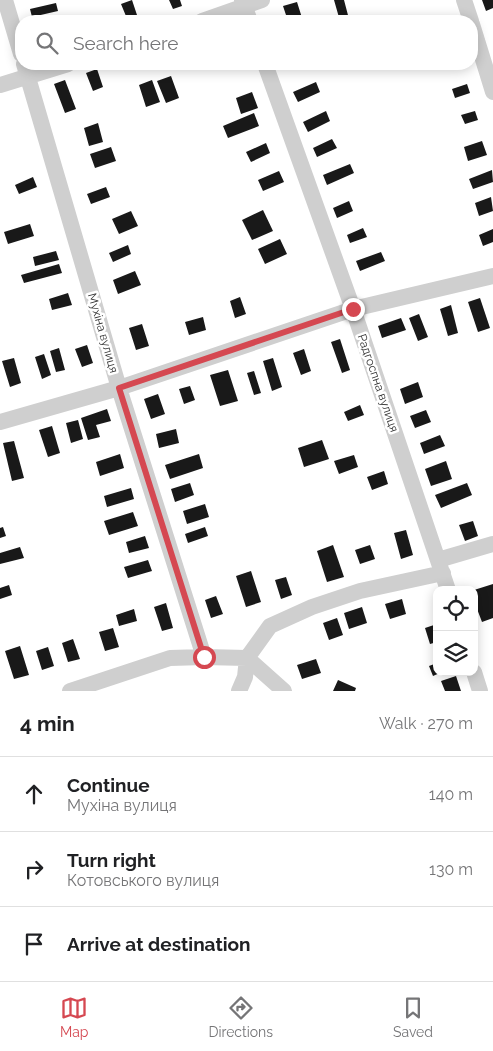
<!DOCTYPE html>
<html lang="en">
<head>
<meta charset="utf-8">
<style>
	:root { --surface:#fff; --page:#f6f6f6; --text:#202124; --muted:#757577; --line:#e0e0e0; --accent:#d54851 }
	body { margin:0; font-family:Raleway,sans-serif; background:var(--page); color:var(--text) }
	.controls { position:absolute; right:15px; bottom:15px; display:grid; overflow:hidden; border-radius:10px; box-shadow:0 2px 12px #0003 }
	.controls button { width:45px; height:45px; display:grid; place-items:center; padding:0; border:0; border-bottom:1px solid var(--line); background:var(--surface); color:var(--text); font:25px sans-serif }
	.stop { position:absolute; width:15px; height:15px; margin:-11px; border:4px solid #d54851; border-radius:50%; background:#fff }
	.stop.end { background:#d54851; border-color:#fff; box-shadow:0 1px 5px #0008 }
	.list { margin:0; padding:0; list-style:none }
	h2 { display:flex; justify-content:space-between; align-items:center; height:65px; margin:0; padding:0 20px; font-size:21px }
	h2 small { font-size:16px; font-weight:400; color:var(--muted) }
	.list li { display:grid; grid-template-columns:32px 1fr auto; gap:15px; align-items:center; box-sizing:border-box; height:75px; padding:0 20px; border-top:1px solid var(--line) }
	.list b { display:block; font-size:19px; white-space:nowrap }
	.list p { margin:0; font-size:16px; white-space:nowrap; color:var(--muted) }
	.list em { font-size:16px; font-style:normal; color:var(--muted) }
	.icon { flex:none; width:28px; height:28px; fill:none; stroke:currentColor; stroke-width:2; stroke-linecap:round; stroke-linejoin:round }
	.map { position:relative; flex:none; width:493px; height:691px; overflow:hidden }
	.search { position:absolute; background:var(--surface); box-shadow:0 2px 12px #0003; left:15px; right:15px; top:15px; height:55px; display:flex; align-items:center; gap:12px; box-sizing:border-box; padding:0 18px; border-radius:20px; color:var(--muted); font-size:19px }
	.sheet { height:290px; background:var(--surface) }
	nav { display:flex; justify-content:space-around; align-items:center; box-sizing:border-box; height:70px; border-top:1px solid var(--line); background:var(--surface); font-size:14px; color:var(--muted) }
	nav a { display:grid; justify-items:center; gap:2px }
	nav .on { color:var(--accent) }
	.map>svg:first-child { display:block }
</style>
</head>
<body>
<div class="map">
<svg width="493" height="691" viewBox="0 0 493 691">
	<rect width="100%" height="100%" fill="#fff"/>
	<!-- building -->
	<path fill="#191919" d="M132,0L138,18L128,21L121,4Z
		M169,0H180L182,6L173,9Z
		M334,0H344L349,19L340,21Z
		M482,0H493V8L486,11Z
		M297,2L303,21H288L283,6Z
		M56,3L58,11L32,17L30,9Z
		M438,64H457L441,70Z
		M97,69L103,87L93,91L86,73Z
		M171,76L179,98L166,103L157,81Z
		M65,80L76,109L65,113L54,84Z
		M152,80L160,102L146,107L139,85Z
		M316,82L320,92L298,102L293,92Z
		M467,84L470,93L455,98L452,89Z
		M252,92L258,108L241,114L236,98Z
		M326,111L330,121L308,132L303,122Z
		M475,111L478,120L465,124L461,115Z
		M254,113L259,126L228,138L223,126Z
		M98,123L103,142L89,146L84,128Z
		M332,139L337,148L317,157L313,148Z
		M482,141L487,155L468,161L464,147Z
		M266,143L270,153L251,162L246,152Z
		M111,147L116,161L95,168L90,154Z
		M350,164L354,173L327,185L323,175Z
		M492,170L493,182L473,189L469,179Z
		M279,171L284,182L263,191L258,180Z
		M33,177L37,187L19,194L15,185Z
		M106,187L110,197L91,204L87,194Z
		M491,197L493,211L479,216L475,203Z
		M349,201L353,211L337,218L333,208Z
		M263,210L273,231L252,240L242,220Z
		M131,211L138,226L119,234L112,219Z
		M30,224L34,236L8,244L4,232Z
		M363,228L367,237L350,243L347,235Z
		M493,229V242L483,246L479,235Z
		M280,239L287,254L265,264L258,249Z
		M128,245L131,254L113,262L109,253Z
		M56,251L59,260L35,266L33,257Z
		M381,252L385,261L360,271L356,261Z
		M59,264L62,273L24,283L21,275Z
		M135,271L141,285L118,294L113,280Z
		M68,293L72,305L52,310L49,299Z
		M240,297L246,314L235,318L230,301Z
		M480,298L490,328L478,332L468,302Z
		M451,305L458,333L448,336L440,309Z
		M419,314L428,337L418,341L409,318Z
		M203,317L206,330L189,335L185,322Z
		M401,318L406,330L382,338L378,326Z
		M142,324L149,346L136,350L129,328Z
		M340,339L350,370L342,373L331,342Z
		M87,345L93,363L82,367L75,349Z
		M59,348L65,370L56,372L50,351Z
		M304,349L311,371L301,375L293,353Z
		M44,354L51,375L42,379L35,357Z
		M14,358L21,383L10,387L2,361Z
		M273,358L282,387L272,391L263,361Z
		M228,370L238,401L220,406L210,375Z
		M254,371L261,393L254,395L247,373Z
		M418,382L423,397L405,404L400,389Z
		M190,386L195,400L184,404L179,389Z
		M158,394L165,414L151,419L144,399Z
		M360,405L364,415L348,421L344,412Z
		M107,409L111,421L96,425L100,437L88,440L81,418Z
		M426,410L431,422L415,428L410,416Z
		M78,420L83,439L71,443L66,423Z
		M52,426L60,453L48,457L39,430Z
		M176,429L179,443L159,448L156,434Z
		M440,435L445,446L424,454L420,443Z
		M322,440L329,459L304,467L298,448Z
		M14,441L24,478L12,481L3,443Z
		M120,454L124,468L100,476L96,462Z
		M199,454L203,468L170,479L165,465Z
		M354,455L358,467L339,474L334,461Z
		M446,461L452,479L431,486L425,469Z
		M384,471L388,484L372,490L367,477Z
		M190,483L194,495L175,502L171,489Z
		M467,483L472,495L441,508L435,495Z
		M131,488L134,499L107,507L104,496Z
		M205,504L209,517L187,524L183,511Z
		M133,512L138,526L109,535L104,521Z
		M473,521L478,536L465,541L459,525Z
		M3,527L6,536L0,538V528Z
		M205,527L208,536L188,543L185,534Z
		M406,530L413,555L401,559L394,533Z
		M145,536L149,548L129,553L126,542Z
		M333,545L344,577L327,582L317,551Z
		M370,545L375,559L360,564L355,550Z
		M20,547L24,558L0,564V553Z
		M148,560L152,571L128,578L124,567Z
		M251,571L261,602L246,607L236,576Z
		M286,577L292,595L281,599L275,580Z
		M493,584V618L482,622L474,601V590Z
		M9,585L12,595L0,599V588Z
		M216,596L223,614L211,618L205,600Z
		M402,599L406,614L390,619L385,604Z
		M166,603L173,628L162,631L154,607Z
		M362,607L367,623L349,629L344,613Z
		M134,609L137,621L119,626L116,615Z
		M337,618L343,635L329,640L323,623Z
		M437,624V642L430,644L425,628Z
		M113,628L119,647L105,651L99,632Z
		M73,639L80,659L68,662L62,643Z
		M20,646L29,675L14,679L5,651Z
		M48,647L54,666L42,670L36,651Z
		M316,659L321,673L302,679L297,665Z
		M437,663V672H442L433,676L429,666Z
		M456,676L461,691H445L441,681Z
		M338,680L356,688L355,691H333Z"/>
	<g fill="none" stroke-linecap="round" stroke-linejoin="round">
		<!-- minor -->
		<path stroke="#cfcfcf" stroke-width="16" d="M5,0L21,54
			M242,0L250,21
			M464,0L471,21
			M202,21L262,0
			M472,24L493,92
			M24,64L119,388L204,657
			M265,64L353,309L448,590
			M0,85L68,64
			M0,422L119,388L353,309L493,276
			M438,560L493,544
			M474,672L480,691
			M70,691L170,658L204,657L247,658L284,691
			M239,691L245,677L247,658L270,626L312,607L360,591L443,573"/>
	</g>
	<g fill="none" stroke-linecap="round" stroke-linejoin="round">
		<!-- route -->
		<path stroke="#d54851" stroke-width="6" d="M204,657L119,388L353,309"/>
	</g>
	<g text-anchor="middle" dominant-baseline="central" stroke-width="5" stroke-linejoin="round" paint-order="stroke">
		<!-- street labels -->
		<g font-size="12" fill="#323232" stroke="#fff">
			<text transform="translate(103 333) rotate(74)">Мухіна вулиця</text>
			<text transform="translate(378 383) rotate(71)">Радгоспна вулиця</text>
		</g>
	</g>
</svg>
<div class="controls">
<button><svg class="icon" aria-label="locate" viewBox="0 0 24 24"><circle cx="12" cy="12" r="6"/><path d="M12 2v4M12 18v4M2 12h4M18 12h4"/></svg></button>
<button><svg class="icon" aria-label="layers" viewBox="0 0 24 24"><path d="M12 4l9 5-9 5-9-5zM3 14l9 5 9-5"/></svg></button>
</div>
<div class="stop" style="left:204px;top:657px"></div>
<div class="stop end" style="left:353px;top:309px"></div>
<div class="search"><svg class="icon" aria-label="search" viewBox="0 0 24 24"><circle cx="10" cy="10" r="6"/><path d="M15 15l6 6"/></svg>Search here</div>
</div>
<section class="sheet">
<h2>4 min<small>Walk · 270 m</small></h2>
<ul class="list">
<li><svg class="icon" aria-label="ahead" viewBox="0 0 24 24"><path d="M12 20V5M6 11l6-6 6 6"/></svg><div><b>Continue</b><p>Мухіна вулиця</p></div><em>140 m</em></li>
<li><svg class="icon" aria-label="right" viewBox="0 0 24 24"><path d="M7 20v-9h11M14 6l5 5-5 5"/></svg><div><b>Turn right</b><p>Котовського вулиця</p></div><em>130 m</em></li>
<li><svg class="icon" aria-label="arrive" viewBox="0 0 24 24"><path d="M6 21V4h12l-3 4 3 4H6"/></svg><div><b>Arrive at destination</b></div></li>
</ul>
</section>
<nav>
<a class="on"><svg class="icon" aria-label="map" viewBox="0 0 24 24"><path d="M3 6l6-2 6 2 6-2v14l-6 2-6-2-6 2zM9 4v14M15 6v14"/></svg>Map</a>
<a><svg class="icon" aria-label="directions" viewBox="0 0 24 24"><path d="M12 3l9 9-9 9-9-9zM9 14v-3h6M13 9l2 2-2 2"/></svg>Directions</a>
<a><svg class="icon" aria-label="saved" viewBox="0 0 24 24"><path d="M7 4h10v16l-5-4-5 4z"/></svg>Saved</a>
</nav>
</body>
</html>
